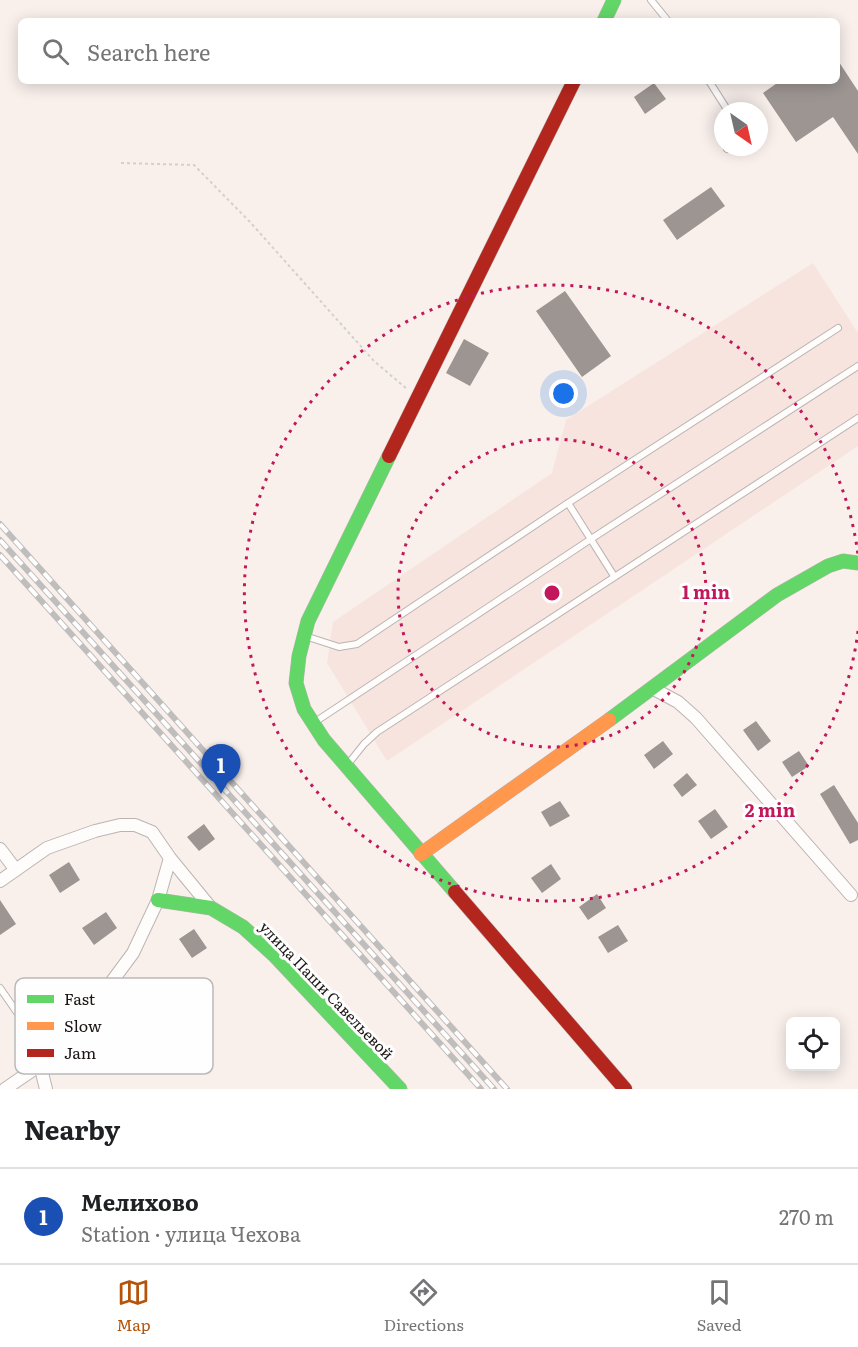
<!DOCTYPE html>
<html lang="en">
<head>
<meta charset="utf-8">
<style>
	:root { --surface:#fff; --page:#f2f2f2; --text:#202124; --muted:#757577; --line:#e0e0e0; --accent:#b45309 }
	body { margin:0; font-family:Literata,serif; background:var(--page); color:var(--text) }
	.controls { position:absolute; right:18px; bottom:18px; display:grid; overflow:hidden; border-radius:9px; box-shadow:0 3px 15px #0003 }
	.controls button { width:54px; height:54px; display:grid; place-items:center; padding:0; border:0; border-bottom:2px solid var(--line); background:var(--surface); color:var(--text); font:30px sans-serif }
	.compass { position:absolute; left:714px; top:102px; width:54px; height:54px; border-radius:50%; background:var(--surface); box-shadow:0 3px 15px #0003; rotate:146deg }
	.you { position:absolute; left:564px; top:394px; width:21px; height:21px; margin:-15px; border:4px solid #fff; border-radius:50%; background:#1a73e8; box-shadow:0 0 0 9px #1a73e833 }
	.badge { display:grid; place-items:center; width:39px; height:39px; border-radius:50%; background:var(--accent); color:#fff; font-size:20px; font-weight:700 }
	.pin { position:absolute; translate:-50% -50px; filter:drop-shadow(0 2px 3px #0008) }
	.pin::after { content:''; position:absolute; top:32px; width:21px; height:18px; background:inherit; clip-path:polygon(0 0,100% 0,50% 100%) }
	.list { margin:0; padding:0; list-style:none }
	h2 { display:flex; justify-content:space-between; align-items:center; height:78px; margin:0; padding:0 24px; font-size:26px }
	h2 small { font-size:20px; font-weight:400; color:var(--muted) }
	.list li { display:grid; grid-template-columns:39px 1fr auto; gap:18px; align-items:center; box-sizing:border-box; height:96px; padding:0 24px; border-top:2px solid var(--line) }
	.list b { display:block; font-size:22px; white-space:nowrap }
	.list p { margin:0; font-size:20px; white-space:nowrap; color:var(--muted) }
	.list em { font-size:20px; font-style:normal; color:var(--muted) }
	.icon { flex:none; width:33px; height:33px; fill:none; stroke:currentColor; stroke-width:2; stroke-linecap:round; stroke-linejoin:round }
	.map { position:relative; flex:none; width:858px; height:1089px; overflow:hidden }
	.search { position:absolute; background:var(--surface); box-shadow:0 3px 15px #0003; left:18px; right:18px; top:18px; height:66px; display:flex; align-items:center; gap:15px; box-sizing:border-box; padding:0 21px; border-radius:9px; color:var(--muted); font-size:22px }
	.sheet { height:174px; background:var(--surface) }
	nav { display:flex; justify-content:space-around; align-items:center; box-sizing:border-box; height:84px; border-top:2px solid var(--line); background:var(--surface); font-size:16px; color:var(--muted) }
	nav a { display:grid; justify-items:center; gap:3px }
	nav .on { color:var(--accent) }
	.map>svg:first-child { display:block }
</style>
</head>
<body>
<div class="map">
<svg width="858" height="1089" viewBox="0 0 858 1089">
	<rect width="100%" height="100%" fill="#f9f0ec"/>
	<!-- built -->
	<path fill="#f7e4de" d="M813,263L858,333V446L387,761L327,663L333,622L552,473L566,420Z"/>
	<!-- building -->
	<path fill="#9c9592" d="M837,59L858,91V154L833,117L796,142L763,93L780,81H837Z
		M654,83L666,99L645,114L634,97Z
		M711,187L725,206L677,240L663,220Z
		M565,291L611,356L582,377L536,311Z
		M464,339L489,353L470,386L446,373Z
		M756,721L771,741L758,751L743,730Z
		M663,741L673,754L654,769L644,755Z
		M799,751L809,766L792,777L782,762Z
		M687,773L697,785L682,797L673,785Z
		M834,785L858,823V840L850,844L820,794Z
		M560,801L570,816L550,827L541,812Z
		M715,809L728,827L711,839L698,821Z
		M204,824L215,839L199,851L187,837Z
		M69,862L80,880L60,893L49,875Z
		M551,864L561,879L542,893L531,878Z
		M597,894L606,908L588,920L579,907Z
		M0,900L16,924L0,935Z
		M106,912L117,928L94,945L82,928Z
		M618,925L628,941L608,953L598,937Z
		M194,929L207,948L192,958L179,939Z"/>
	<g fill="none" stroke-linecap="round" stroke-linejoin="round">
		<defs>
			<path id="lane" d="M651,0L668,21
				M709,81L728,111
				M727,149L728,147
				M568,503L614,576
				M305,636L339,647L357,644L568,503L838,328
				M315,722L591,539L858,366
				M348,764L364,744L377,732L858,418
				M0,988L48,1057"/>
			<path id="street" d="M652,688L678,702L696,718L851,895
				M0,849L16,870
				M0,881L47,848L95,831L120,825H135L152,832L170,858L211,908
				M40,1065L46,1089
				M5,1089L40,1065L84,1019L133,953L158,900L170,858"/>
			<path id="fast" d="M604,21L614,0
				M389,456L308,621L299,656L296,683L304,709L324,740L455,892
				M609,720L777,595L828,566L843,561L858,563
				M158,900L211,908L243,927L275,956L400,1089"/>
			<path id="slow" d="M421,854L609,720"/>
			<path id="jam" d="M389,456L574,81
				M455,892L625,1089"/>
		</defs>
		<!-- lane casing -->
		<use href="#lane" stroke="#bbb4b2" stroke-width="8"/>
		<!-- street casing -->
		<use href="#street" stroke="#bbb4b2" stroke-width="14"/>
		<!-- fast casing -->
		<use href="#fast" stroke="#bbb4b2" stroke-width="15"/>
		<!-- slow casing -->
		<use href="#slow" stroke="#bbb4b2" stroke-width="15"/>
		<!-- jam casing -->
		<use href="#jam" stroke="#bbb4b2" stroke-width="15"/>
		<!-- path -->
		<path stroke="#d2d0ce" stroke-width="2" stroke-dasharray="3 3" stroke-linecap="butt" d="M121,163L194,165L250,222L374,361L407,389"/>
		<!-- lane -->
		<use href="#lane" stroke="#fefdfc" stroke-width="6"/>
		<!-- street -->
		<use href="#street" stroke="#fefdfc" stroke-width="12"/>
		<!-- fast -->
		<use href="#fast" stroke="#63d668" stroke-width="14"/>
		<!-- slow -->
		<use href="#slow" stroke="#ff974d" stroke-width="14"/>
		<!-- jam -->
		<use href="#jam" stroke="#b3261e" stroke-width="14"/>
		<defs>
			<path id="rail" d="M0,524L507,1089
				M0,540L494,1089
				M0,555L481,1089"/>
		</defs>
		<!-- rail casing -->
		<use href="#rail" stroke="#c0bebd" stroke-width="6"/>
		<!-- rail -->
		<use href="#rail" stroke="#fefefe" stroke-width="4" stroke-dasharray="11" stroke-linecap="butt"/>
	</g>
	<!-- distance rings -->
	<g fill="none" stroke="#c2185b" stroke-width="3" stroke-dasharray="3 6">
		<circle cx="552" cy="593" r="154"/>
		<path d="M858 631A308 308 0 1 1 858 555"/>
	</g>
	<g text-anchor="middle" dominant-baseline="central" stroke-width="6" stroke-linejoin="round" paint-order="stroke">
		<!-- street labels -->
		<g font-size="15" fill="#1b1513" stroke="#fefefe">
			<text transform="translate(327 990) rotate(46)">улица Паши Савельевой</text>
		</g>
	</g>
	<!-- legend -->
	<rect x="15" y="978" width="198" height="96" rx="9" fill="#fefefe" stroke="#bab8b8" stroke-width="1.5"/>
	<rect x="27" y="995" width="27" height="8" fill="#63d668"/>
	<rect x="27" y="1022" width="27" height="8" fill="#ff974d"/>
	<rect x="27" y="1049" width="27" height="8" fill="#b3261e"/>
	<g font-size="16" fill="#1b1513">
		<text x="64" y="1005">Fast</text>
		<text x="64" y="1032">Slow</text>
		<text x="64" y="1059">Jam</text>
	</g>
	<circle cx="552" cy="593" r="9" fill="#c2185b" stroke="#fefefe" stroke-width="3"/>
	<g font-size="18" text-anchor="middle" font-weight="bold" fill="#c2185b" stroke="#fefefe" stroke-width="6" stroke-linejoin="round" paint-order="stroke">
		<text x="706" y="599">1 min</text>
		<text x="770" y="817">2 min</text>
	</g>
</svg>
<div class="controls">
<button><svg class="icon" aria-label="locate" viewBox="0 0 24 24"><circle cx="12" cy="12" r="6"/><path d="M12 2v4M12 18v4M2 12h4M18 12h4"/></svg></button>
</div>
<svg class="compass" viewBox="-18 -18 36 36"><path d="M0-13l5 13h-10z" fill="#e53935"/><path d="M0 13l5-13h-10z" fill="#757577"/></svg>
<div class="you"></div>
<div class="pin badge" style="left:221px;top:794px;background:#1a4fb4">1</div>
<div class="search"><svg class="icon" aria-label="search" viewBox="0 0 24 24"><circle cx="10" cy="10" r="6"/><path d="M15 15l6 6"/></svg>Search here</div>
</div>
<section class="sheet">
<h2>Nearby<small></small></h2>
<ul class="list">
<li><span class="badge" style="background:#1a4fb4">1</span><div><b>Мелихово</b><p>Station · улица Чехова</p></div><em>270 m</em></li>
</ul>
</section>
<nav>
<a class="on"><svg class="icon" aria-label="map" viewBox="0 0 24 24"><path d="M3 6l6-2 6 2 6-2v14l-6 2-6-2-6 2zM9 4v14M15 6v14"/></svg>Map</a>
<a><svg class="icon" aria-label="directions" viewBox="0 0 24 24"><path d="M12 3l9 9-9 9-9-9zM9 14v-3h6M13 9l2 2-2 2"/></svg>Directions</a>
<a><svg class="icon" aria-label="saved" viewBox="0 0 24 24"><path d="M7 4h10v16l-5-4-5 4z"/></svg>Saved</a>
</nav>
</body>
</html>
